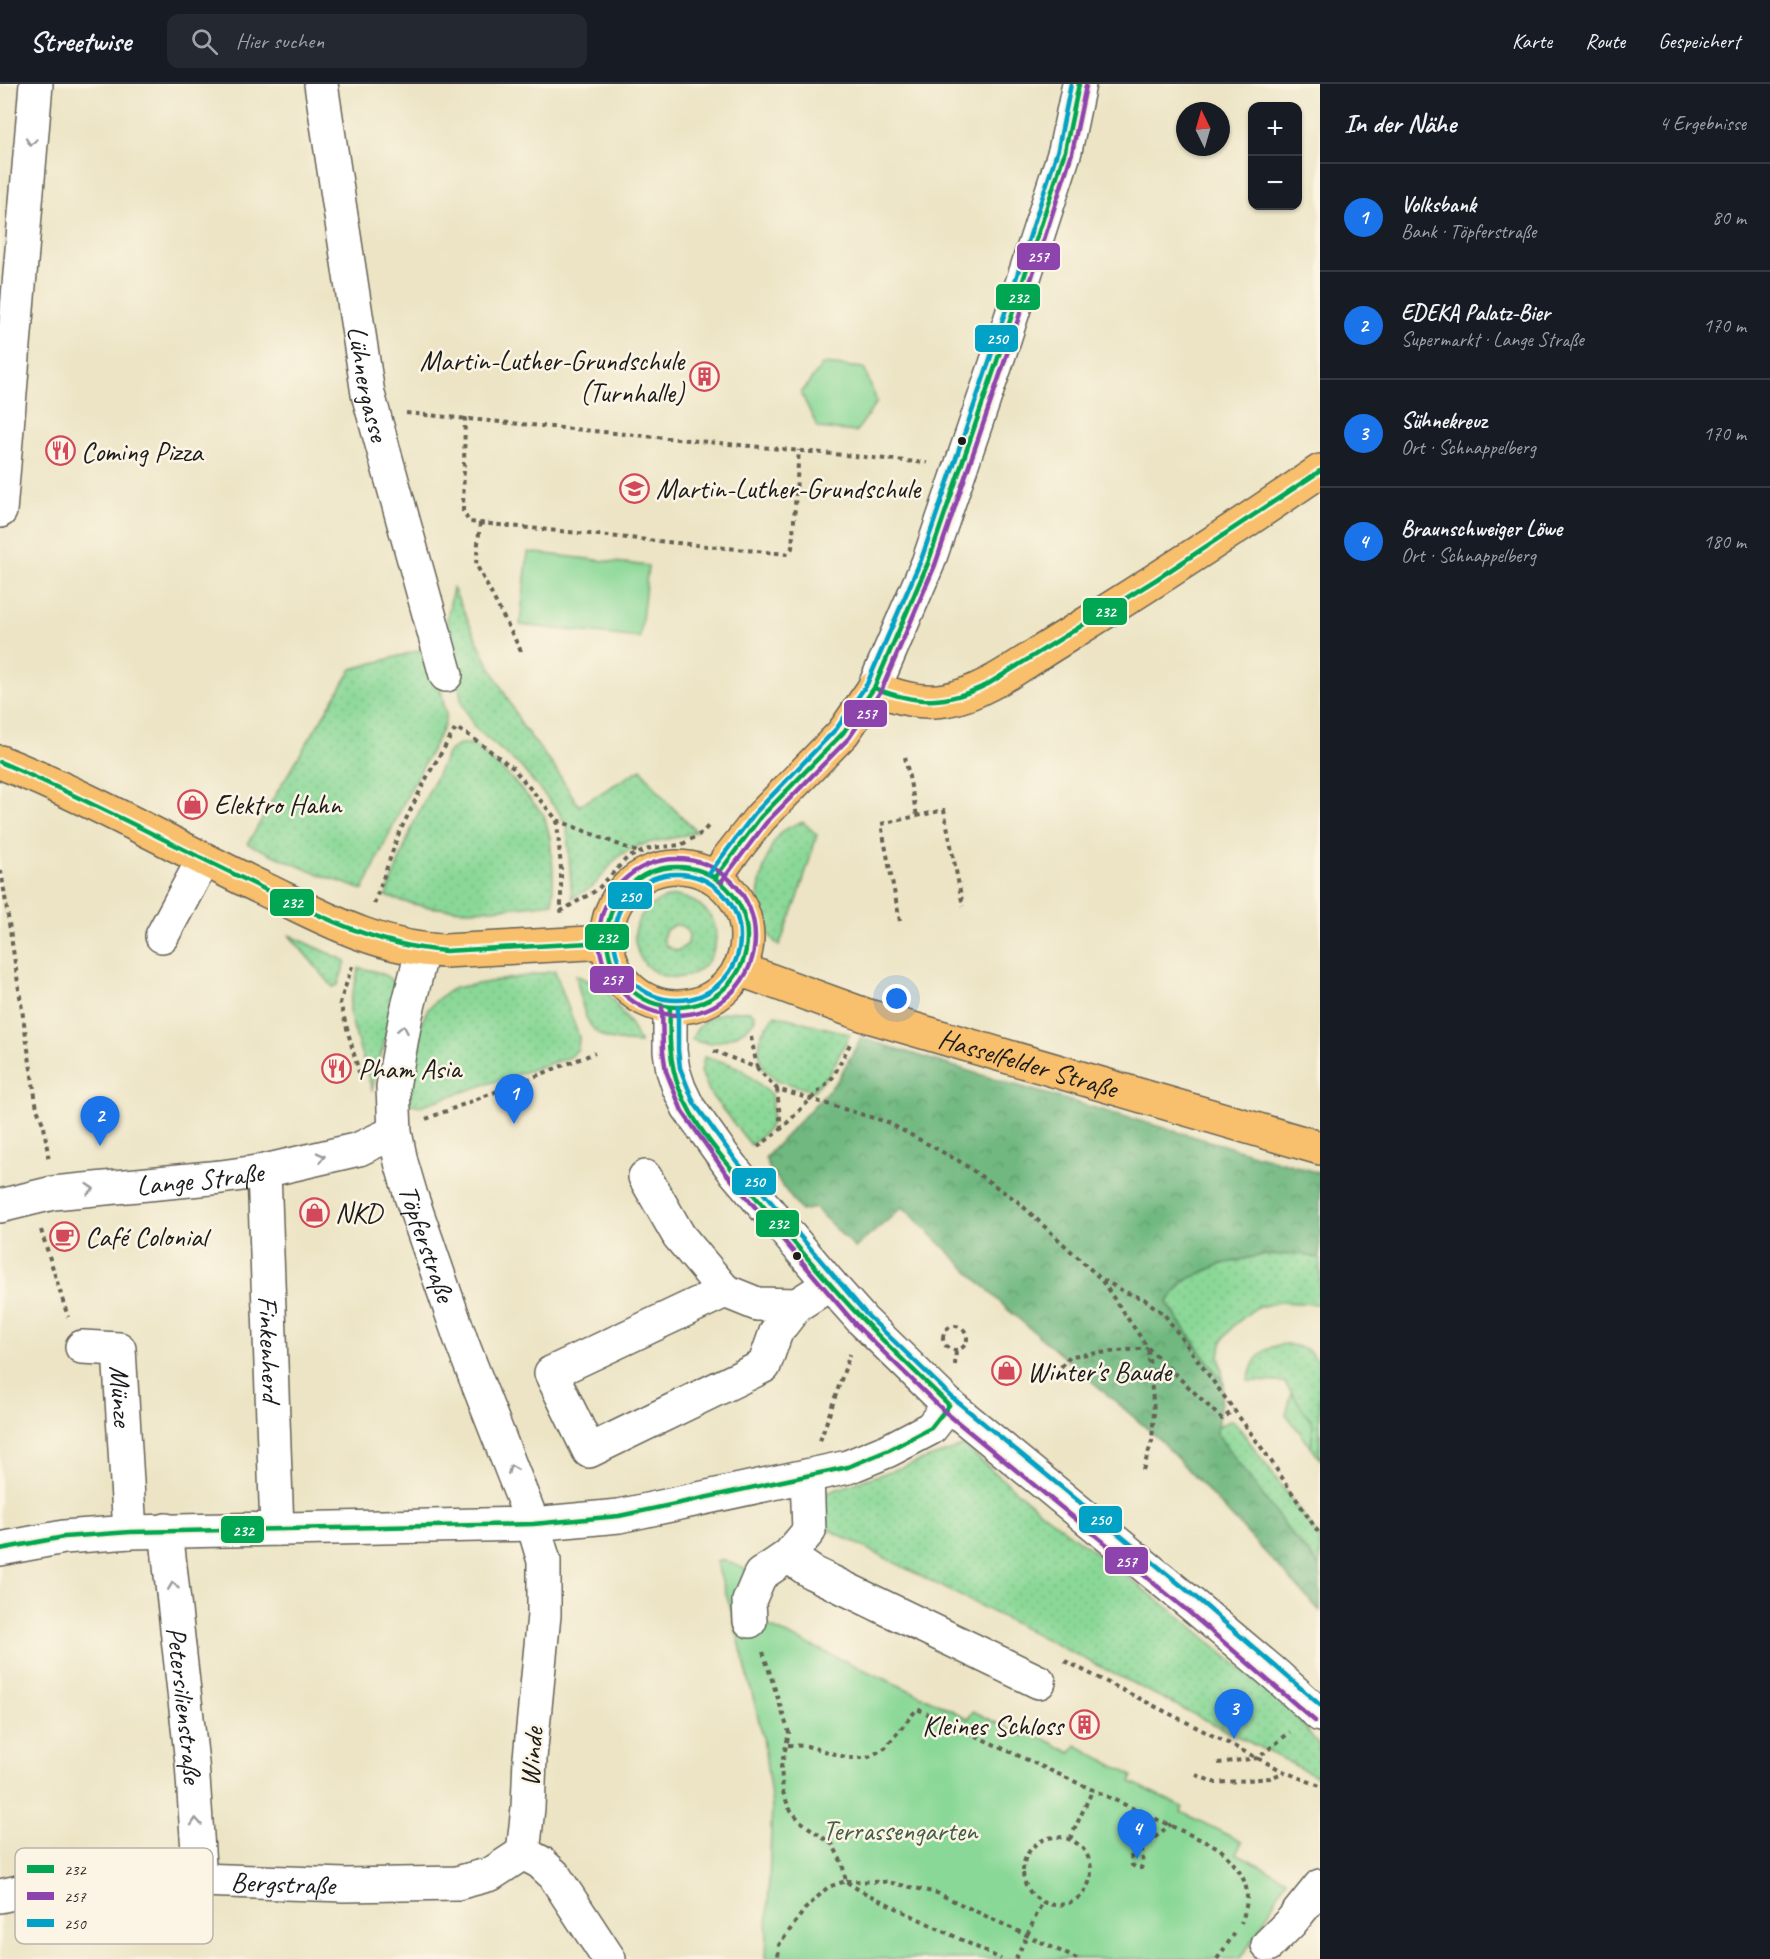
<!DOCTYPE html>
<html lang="de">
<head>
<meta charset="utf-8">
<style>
	:root { --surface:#171b24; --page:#242831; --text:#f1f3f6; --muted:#9ea1a6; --line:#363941; --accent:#1a73e8 }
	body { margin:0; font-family:Caveat,sans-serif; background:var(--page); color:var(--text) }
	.controls { position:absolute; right:18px; top:18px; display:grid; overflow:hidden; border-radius:12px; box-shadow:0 2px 4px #0004 }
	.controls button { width:54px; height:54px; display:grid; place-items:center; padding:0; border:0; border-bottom:2px solid var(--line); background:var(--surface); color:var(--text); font:30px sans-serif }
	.compass { position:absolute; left:1176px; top:18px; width:54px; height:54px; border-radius:50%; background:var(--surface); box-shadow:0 2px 4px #0004; rotate:355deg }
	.you { position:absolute; left:897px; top:915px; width:21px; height:21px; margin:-15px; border:4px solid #fff; border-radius:50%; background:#1a73e8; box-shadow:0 0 0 9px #1a73e833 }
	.badge { display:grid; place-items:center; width:39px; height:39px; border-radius:50%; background:var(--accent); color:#fff; font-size:20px; font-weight:700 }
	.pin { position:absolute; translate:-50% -50px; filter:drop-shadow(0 2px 3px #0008) }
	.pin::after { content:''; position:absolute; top:32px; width:21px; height:18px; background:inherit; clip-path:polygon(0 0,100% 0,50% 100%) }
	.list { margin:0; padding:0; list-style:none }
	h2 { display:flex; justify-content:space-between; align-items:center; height:78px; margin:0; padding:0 24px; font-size:26px }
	h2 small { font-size:20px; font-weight:400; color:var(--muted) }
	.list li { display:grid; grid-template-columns:39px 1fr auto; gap:18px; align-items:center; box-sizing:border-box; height:108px; padding:0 24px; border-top:2px solid var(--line) }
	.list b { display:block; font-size:22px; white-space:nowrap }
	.list p { margin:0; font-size:20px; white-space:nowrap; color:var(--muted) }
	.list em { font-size:20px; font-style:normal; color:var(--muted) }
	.icon { flex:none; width:33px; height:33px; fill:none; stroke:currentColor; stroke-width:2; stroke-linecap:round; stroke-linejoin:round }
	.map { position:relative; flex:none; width:1320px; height:1875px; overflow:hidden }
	header { display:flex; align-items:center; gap:36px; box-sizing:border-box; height:84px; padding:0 30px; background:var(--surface); border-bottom:2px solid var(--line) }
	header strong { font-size:28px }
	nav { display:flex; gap:33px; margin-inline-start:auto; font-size:21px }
	.search { width:420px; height:54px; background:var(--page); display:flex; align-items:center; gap:15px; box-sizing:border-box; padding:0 21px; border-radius:12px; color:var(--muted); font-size:22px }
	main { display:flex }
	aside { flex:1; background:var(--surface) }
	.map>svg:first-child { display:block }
</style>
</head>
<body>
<header>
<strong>Streetwise</strong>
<div class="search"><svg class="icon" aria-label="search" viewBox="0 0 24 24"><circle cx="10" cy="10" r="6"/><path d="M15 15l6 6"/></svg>Hier suchen</div>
<nav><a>Karte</a><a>Route</a><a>Gespeichert</a></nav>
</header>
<main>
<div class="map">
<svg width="1320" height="1875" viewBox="0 0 1320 1875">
	<defs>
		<pattern id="grass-dots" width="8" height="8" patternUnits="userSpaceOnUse" patternTransform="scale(1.5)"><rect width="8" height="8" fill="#8ad897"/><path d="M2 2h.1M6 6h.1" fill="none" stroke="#76b982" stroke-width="1.8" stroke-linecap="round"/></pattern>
		<pattern id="forest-crowns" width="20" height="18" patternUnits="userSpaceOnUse" patternTransform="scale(1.5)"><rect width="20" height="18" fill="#6fb880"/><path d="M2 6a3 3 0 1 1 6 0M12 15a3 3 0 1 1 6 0" fill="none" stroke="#5a9568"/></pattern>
	</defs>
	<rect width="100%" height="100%" fill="#fcf5e5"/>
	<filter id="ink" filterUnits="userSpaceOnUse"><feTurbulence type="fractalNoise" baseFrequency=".0167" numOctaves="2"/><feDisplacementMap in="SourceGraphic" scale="12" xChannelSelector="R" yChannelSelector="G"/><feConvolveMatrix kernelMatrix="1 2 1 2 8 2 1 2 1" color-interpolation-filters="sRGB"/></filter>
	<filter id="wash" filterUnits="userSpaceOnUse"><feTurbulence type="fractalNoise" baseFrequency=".008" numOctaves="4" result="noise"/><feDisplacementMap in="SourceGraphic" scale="24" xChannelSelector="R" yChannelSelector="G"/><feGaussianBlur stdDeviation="1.35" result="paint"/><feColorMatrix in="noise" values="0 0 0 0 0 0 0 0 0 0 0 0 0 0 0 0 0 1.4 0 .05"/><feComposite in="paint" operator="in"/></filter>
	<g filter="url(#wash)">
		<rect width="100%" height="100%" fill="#ece4c4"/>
		<!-- grass -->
		<path fill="url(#grass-dots)" stroke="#537a5a" stroke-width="1.5" fill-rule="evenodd" d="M453,504L484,571L523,643L554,683L579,722L641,685L666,717L696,747C674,757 650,755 629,766C612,774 606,790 593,802C587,807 579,810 572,814L567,743L558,727L520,682L475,644L462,620L447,535Z
			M432,563L446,631L444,642L405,716L363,806L308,786L248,760L274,713L352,585Z
			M460,660H473L512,695L544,731L550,754L553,786V819C497,826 439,832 386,812L414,738L448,668Z
			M803,738L817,751L798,814L779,862C753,837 755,809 766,778C769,767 775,753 785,746C789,742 797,740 803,738Z
			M675,812C703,816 724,837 713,867C709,880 697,890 683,893C630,901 612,823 675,812ZM674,841C686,840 692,850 687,861L677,867L666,862L663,854L666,846Z
			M289,851L346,877L338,901L333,903Z
			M359,884C376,887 390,889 398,906L372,1006L350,932V919Z
			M555,887L579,953L578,965L570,973L420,1022L408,1019L411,988L421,940L428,925L439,914L454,904Z
			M576,891L604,904L631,941L640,959C629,958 616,958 606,954C582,945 581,912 576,891Z
			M738,927H749L754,930L755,935C745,951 710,966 692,955C700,934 716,929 738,927Z
			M775,931L850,950L830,989L813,1007L776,996L762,983L759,967L761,950Z
			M704,973L727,979L741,985L771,1010C773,1042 775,1040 751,1061L711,1011L701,988Z
			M1302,1170L1320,1175V1220L1279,1218L1255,1224L1233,1242L1223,1256L1219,1271L1224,1300L1167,1219L1184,1197L1219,1181L1261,1171Z
			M1287,1260L1306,1265L1320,1278V1375L1311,1363L1313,1340L1284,1298L1248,1297C1252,1274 1265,1261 1287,1260Z
			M1230,1337L1235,1338L1320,1455V1482L1295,1455L1216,1349L1217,1342Z
			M964,1362L1040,1427L1187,1538L1296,1633L1320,1662V1694L824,1443L820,1415L829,1408Z"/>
		<!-- forest -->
		<path fill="url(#forest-crowns)" stroke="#466a4e" stroke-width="1.5" d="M861,954L998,996L1320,1089V1175L1302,1170L1261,1171L1219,1181L1184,1197L1167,1219L1224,1300L1216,1349L1295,1455L1320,1482V1527L1157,1353L1006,1224L903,1123L855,1164L815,1124L801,1127L769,1084L765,1074L837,997Z"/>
		<!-- green -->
		<path fill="#8ad897" stroke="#537a5a" stroke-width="1.5" d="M823,280L864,284L877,318L856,348L818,344L801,309Z
			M528,468L648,482L640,554L520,541Z
			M1292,1309L1313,1340L1311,1363L1286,1330Z
			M723,1476L760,1491L752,1535L942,1621L968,1635L973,1627L1024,1652L1028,1646L1071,1669L1076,1661L1133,1692L1131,1698L1183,1723L1181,1728L1242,1758L1236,1769L1286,1795L1257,1850L1240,1875H766L772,1721L763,1653L732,1529L716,1478Z"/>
	</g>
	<g filter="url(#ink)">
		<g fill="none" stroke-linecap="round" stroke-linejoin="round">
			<defs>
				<g id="minor">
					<path id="s1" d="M321,0L368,310L446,591"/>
					<path d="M0,427L36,0"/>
					<path d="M874,604L928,479L996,280L1065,67L1079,0"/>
					<path d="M162,852L203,776"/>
					<path id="s2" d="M422,867L406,931L393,1003L395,1048L401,1078L411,1112L462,1259L533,1440L544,1477V1531L530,1674L528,1724L523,1769"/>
					<path d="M670,923V967L673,986L679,1004L688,1023L731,1083L830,1200L862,1236L949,1321L1195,1523L1276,1591L1320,1631"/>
					<path id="s3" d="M264,1087L277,1445"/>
					<path d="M645,1093L679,1152L725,1207"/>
					<path id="s4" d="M0,1122L53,1109L221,1093L264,1087L359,1065L395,1048"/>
					<path d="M797,1221L776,1248L764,1282L589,1367L551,1289L725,1207L757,1220L797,1221L830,1200"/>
					<path id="s5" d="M82,1263L119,1265L130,1448"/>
					<path id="s6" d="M166,1446L192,1679L200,1796"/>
					<path d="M0,1465L64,1453L130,1448L533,1440L619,1432L848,1383L889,1366L931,1344L949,1321"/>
					<path d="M788,1472L813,1489L1039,1598"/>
					<path d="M750,1537L749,1517L760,1491L788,1472L809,1447L807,1392"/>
					<path d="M523,1769L540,1778L554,1791L609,1875"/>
					<path id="s7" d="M0,1812L27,1806L93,1798L200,1796L345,1801L457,1799L491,1790L523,1769"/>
					<path d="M1268,1861L1291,1838L1320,1802"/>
				</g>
				<g id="major">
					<path d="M0,678C91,714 178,764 266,806C324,834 379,865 445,867L607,858"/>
					<circle cx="677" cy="853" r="70"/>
					<path d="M715,794L728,775L760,734L843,649L874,604C897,613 919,620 945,616C983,610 1024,578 1057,558C1146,503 1234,446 1320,387"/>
					<path id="s8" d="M739,885L865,931L1320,1064"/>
				</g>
			</defs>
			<!-- minor casing -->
			<use href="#minor" stroke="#656257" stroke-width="36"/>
			<!-- major casing -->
			<use href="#major" stroke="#656257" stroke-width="36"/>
			<!-- path -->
			<path stroke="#656257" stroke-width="4" stroke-dasharray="4.5 4.5" stroke-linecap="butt" d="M406,329L927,379
				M465,333L463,427L469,438L480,439L786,470L792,464L799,366
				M480,439L476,480L522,569
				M905,673L917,732
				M557,736L640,769
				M1,786L37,1025L44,1042L49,1078
				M374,820L399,749L428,691L456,644L470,652L512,683L557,736L561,785V827L597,806L627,774L651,764L681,761L702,749L710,740
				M900,837L881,740L944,726L963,822
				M352,882L340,919L360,992
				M751,953L757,983
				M714,967L757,984L777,1005L887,1038L959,1077L1017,1117L1100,1194L1125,1208L1144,1215L1164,1230L1269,1374L1320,1451
				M777,1005L781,1044
				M426,1035L595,969
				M758,1063L781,1045L833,993L850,960
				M41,1146L68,1233
				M1102,1197L1148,1264L1222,1335L1234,1326
				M943 1254a12 12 0 1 1 24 0a12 12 0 1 1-24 0Z
				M955,1281L956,1266
				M1061,1283L1070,1272L1148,1264
				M820,1357L850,1270
				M1143,1386L1152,1357L1154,1327L1148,1265
				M763,1568L789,1649L781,1683L783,1708L789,1724L800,1737L833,1761L842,1779L846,1797L828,1803L805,1825L779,1861L778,1875
				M1065,1577L1285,1688L1320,1702
				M788,1661L807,1662L849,1674H867L885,1664L917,1625L1219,1764C1243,1788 1255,1804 1241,1839
				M1218,1679L1258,1674L1290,1648
				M1196,1691L1216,1699L1270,1694L1285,1688
				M1023 1787a34 34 0 1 1 68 0a34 34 0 1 1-68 0Z
				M1070,1755L1093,1705
				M1142,1764L1143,1780L1141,1784H1137L1132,1781L1131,1768L1134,1765L1142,1764L1171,1740
				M846,1797L888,1798L937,1809L1077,1875
				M847,1798L859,1806L1001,1875
				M1016,1875L1042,1819
				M1217,1875L1237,1846"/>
			<!-- minor -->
			<use href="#minor" stroke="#fff" stroke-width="33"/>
			<!-- major -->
			<use href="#major" stroke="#f8bf6c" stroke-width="33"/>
			<defs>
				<path id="bus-1" d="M874,604C918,621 946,621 988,600L1157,495L1320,387
					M0,678C83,713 163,756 244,795C309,827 371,861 445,867L607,858
					M607 853a70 70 0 1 1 140 0a70 70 0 1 1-140 0Z
					M715,794L760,734L843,649L874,604L928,479L996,280L1065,67L1079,0
					M670,923C669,950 669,978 679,1004C695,1045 726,1078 754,1111C789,1153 824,1195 862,1235C890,1264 920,1292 949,1321
					M0,1465L64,1453L130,1448L533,1440L619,1432L848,1383L889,1366L931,1344L949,1321"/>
				<path id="bus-2" d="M599 853a78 78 0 1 1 156 0a78 78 0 1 1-156 0Z
					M721,798L766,739L849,654L881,607L935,481L1003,282L1072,69L1086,2
					M662,923L663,968L666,987L682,1027L725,1088L856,1241L944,1327L1190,1529L1315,1637"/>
				<path id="bus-3" d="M709,790L755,729L837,644L867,600L921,476L989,278L1058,65L1071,0
					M614 853a63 63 0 1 1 126 0a63 63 0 1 1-126 0Z
					M678,923V966L680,984L694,1019L737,1078L867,1231L954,1315L1200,1517L1320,1621"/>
			</defs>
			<!-- bus-1 casing -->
			<use href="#bus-1" stroke="#fcf5e5" stroke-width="9"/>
			<!-- bus-2 casing -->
			<use href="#bus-2" stroke="#fcf5e5" stroke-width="9"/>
			<!-- bus-3 casing -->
			<use href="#bus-3" stroke="#fcf5e5" stroke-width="9"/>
			<!-- bus-1 -->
			<use href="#bus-1" stroke="#00a651" stroke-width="4.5"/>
			<!-- bus-2 -->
			<use href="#bus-2" stroke="#8e44ad" stroke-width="4.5"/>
			<!-- bus-3 -->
			<use href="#bus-3" stroke="#01a2c5" stroke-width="4.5"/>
		</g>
		<!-- one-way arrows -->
		<defs><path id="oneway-chevron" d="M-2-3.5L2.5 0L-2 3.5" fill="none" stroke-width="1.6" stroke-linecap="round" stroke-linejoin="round" transform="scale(1.5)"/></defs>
		<g stroke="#999">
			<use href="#oneway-chevron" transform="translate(31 58) rotate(95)"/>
			<use href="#oneway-chevron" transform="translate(403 945) rotate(-79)"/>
			<use href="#oneway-chevron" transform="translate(321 1073) rotate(-13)"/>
			<use href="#oneway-chevron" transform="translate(90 1105) rotate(-5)"/>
			<use href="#oneway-chevron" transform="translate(512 1385) rotate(-112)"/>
			<use href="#oneway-chevron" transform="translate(173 1502) rotate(-97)"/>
			<use href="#oneway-chevron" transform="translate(196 1738) rotate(-94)"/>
		</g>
	</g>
	<!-- icons -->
	<defs>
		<symbol id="building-ring" viewBox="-11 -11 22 22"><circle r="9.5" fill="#fcf5e5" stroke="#d1495b" stroke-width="1.5"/><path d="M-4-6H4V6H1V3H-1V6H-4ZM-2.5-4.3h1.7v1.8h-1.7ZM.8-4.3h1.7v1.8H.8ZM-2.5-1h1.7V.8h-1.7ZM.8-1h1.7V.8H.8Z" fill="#d1495b"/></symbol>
		<symbol id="restaurant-ring" viewBox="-11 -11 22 22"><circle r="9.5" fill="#fcf5e5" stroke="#d1495b" stroke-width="1.5"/><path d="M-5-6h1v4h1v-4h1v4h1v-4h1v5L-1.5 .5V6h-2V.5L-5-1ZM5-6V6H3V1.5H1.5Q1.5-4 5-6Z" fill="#d1495b"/></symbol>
		<symbol id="school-ring" viewBox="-11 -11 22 22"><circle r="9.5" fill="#fcf5e5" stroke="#d1495b" stroke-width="1.5"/><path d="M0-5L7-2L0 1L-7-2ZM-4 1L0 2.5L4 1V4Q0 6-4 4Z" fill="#d1495b"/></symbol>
		<symbol id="shop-ring" viewBox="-11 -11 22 22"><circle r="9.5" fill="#fcf5e5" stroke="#d1495b" stroke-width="1.5"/><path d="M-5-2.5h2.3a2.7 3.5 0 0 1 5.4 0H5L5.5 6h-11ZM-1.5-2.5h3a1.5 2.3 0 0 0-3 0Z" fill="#d1495b"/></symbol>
		<symbol id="cafe-ring" viewBox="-11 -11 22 22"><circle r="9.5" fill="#fcf5e5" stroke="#d1495b" stroke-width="1.5"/><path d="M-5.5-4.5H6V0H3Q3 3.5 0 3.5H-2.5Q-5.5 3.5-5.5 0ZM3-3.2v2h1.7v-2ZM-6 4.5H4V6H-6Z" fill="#d1495b"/></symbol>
	</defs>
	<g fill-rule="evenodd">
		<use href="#building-ring" x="688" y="276" width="33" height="33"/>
		<use href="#restaurant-ring" x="44" y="350" width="33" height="33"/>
		<use href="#school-ring" x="618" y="388" width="33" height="33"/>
		<use href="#shop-ring" x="176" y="704" width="33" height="33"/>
		<use href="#restaurant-ring" x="320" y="968" width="33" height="33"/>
		<use href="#shop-ring" x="298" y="1112" width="33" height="33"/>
		<use href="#cafe-ring" x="48" y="1136" width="33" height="33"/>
		<use href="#shop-ring" x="990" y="1270" width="33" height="33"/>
		<use href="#building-ring" x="1068" y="1624" width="33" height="33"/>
	</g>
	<!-- markers -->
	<g fill="#1c1c1c" stroke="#fcf5e5" stroke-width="2">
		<circle cx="962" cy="357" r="5"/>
		<circle cx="797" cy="1172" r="5"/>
	</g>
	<g text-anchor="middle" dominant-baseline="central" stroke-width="5" stroke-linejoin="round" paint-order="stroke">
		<!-- poi labels -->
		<g font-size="28" fill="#1c1c1c" stroke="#fcf5e5" text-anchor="start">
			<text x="684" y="276" text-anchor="end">Martin-Luther-Grundschule<tspan x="684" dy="32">(Turnhalle)</tspan></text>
			<text x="81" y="367">Coming Pizza</text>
			<text x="656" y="404">Martin-Luther-Grundschule</text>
			<text x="214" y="720">Elektro Hahn</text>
			<text x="358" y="984">Pham Asia</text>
			<text x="335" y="1128">NKD</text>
			<text x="85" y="1152">Café Colonial</text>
			<text x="1027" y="1287">Winter's Baude</text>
			<text x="1063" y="1641" text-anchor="end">Kleines Schloss</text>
		</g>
		<!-- street labels -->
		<g font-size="28" fill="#1c1c1c" stroke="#fcf5e5">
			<text stroke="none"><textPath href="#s1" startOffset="303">Lühnergasse</textPath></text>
			<text stroke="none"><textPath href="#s8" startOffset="304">Hasselfelder Straße</textPath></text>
			<text stroke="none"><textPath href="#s4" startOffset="202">Lange Straße</textPath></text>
			<text stroke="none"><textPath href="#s2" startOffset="300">Töpferstraße</textPath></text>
			<text stroke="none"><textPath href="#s3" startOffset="178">Finkenherd</textPath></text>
			<text stroke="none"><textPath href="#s5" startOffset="84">Münze</textPath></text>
			<text stroke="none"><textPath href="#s6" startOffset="176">Petersilienstraße</textPath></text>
			<text transform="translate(531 1673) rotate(-86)">Winde</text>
			<text stroke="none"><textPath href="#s7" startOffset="284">Bergstraße</textPath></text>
		</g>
		<!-- park labels -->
		<g font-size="28" fill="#425e47" stroke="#fcf5e5">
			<text x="900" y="1746">Terrassengarten</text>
		</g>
	</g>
	<!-- legend -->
	<rect x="15" y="1764" width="198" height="96" rx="9" fill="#fcf5e5" stroke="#b9b4a9" stroke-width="1.5"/>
	<rect x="27" y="1781" width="27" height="8" fill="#00a651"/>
	<rect x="27" y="1808" width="27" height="8" fill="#8e44ad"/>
	<rect x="27" y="1835" width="27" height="8" fill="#01a2c5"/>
	<g font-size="16" fill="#1c1c1c">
		<text x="64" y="1791">232</text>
		<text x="64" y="1818">257</text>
		<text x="64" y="1845">250</text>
	</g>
	<g stroke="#fcf5e5" stroke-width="2">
		<rect x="1016" y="158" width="45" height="29" rx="6" fill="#8e44ad"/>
		<rect x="995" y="199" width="46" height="28" rx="6" fill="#00a651"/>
		<rect x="974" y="240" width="45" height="29" rx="6" fill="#01a2c5"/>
		<rect x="1082" y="513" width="46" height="29" rx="6" fill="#00a651"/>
		<rect x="843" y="615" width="45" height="29" rx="6" fill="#8e44ad"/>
		<rect x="607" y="797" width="46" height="29" rx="6" fill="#01a2c5"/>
		<rect x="269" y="804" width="46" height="29" rx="6" fill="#00a651"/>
		<rect x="584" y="839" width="46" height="28" rx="6" fill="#00a651"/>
		<rect x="589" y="881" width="46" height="29" rx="6" fill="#8e44ad"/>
		<rect x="731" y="1083" width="46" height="29" rx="6" fill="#01a2c5"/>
		<rect x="755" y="1125" width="45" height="29" rx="6" fill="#00a651"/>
		<rect x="1078" y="1421" width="45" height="29" rx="6" fill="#01a2c5"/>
		<rect x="220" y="1431" width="45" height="29" rx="6" fill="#00a651"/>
		<rect x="1104" y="1462" width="45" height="29" rx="6" fill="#8e44ad"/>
	</g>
	<g font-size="16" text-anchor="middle" font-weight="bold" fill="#fff">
		<text x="1038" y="178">257</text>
		<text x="1018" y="219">232</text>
		<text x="997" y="260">250</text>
		<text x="1105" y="533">232</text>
		<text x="866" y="635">257</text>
		<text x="630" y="818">250</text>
		<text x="292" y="824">232</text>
		<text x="607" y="859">232</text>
		<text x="612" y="901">257</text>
		<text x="754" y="1103">250</text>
		<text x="778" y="1145">232</text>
		<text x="1100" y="1441">250</text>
		<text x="243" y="1452">232</text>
		<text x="1126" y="1483">257</text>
	</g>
</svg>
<div class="controls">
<button>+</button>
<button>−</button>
</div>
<svg class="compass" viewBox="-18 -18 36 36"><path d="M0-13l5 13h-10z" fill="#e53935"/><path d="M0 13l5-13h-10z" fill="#9ea1a6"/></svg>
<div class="you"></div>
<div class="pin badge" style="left:514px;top:1040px">1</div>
<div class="pin badge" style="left:100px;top:1062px">2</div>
<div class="pin badge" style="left:1234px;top:1655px">3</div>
<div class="pin badge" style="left:1137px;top:1775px">4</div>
</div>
<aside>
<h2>In der Nähe<small>4 Ergebnisse</small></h2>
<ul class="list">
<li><span class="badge">1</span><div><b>Volksbank</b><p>Bank · Töpferstraße</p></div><em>80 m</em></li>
<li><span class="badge">2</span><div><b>EDEKA Palatz-Bier</b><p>Supermarkt · Lange Straße</p></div><em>170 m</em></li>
<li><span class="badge">3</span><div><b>Sühnekreuz</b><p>Ort · Schnappelberg</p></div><em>170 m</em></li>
<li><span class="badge">4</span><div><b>Braunschweiger Löwe</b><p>Ort · Schnappelberg</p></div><em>180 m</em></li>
</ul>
</aside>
</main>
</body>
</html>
